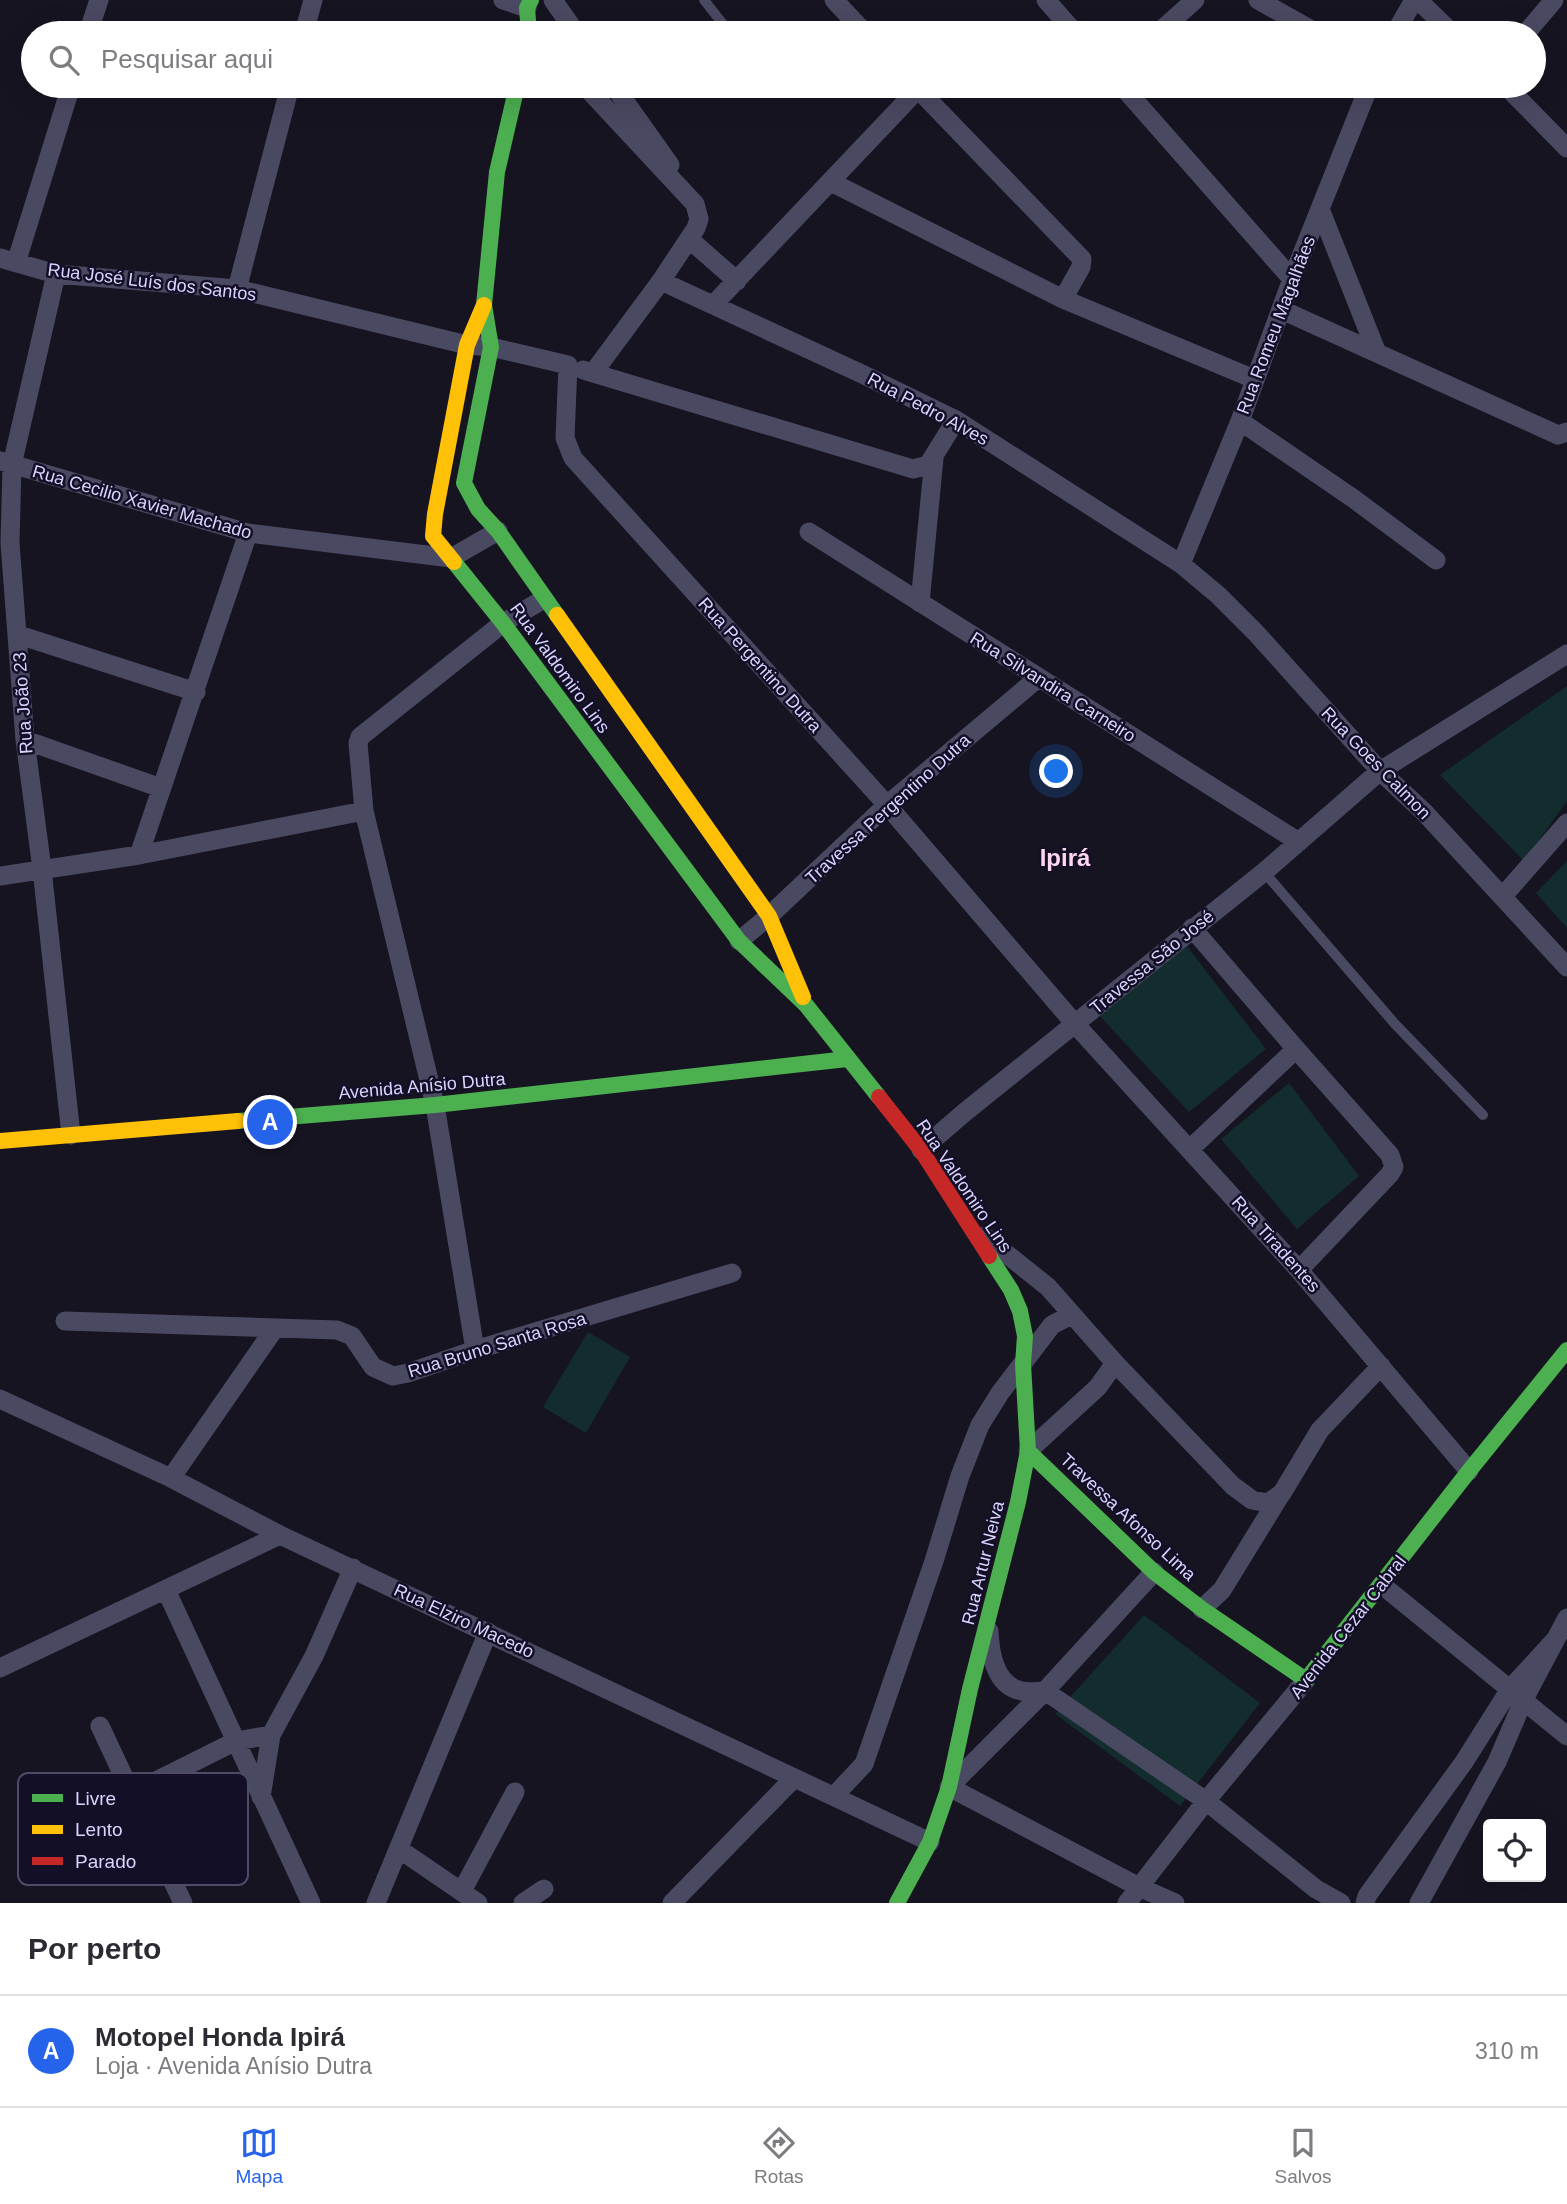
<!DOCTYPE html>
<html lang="pt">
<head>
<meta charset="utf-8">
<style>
	:root { --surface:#fff; --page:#f7f7f7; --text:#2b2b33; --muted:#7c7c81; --line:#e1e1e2; --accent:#2563eb }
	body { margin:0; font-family:Arial,sans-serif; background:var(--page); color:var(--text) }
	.controls { position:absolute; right:21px; bottom:21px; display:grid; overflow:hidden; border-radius:7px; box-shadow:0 7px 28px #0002 }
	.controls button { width:63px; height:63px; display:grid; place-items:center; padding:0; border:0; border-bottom:2px solid var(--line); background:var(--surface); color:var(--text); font:35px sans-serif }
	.you { position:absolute; left:1057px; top:772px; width:24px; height:24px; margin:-18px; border:5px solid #fff; border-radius:50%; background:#1a73e8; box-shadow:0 0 0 10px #1a73e833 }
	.badge { display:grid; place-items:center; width:46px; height:46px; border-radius:50%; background:var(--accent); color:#fff; font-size:23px; font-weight:700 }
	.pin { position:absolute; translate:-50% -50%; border:4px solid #fff; box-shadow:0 2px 7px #0006 }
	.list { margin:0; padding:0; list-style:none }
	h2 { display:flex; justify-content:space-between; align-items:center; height:91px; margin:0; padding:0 28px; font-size:30px }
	h2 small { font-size:23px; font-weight:400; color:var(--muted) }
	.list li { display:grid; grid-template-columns:46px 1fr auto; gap:21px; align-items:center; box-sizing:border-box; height:112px; padding:0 28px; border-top:2px solid var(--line) }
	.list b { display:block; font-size:26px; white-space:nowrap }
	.list p { margin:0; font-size:23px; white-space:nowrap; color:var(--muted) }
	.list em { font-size:23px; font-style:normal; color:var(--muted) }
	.icon { flex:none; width:38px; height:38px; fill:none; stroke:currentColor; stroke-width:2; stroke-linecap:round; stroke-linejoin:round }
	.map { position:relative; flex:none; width:1567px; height:1903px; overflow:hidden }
	.search { position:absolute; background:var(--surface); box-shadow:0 7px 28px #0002; left:21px; right:21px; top:21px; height:77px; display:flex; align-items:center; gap:18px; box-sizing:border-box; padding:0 24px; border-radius:38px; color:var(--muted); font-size:26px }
	.sheet { height:203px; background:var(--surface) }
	nav { display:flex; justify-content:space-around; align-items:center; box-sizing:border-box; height:98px; border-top:2px solid var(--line); background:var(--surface); font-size:19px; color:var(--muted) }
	nav a { display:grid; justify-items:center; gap:4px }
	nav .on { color:var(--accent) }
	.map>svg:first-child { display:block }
</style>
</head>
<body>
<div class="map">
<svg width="1567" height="1903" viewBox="0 0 1567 1903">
	<rect width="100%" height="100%" fill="#161421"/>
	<!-- green -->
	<path fill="#132c2d" d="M1567,686V801L1524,861L1440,775Z
		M1567,861V928L1536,893Z
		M1183,941L1266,1049L1189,1112L1098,1014Z
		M1289,1083L1359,1176L1297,1229L1221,1139Z
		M588,1332L630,1357L586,1433L543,1407Z
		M1144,1615L1260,1703L1180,1806L1055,1714Z"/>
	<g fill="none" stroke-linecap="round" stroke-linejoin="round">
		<!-- lane -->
		<path stroke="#4a4962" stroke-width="10" d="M704,0L730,33
			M1264,872L1395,1024L1483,1115"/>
		<!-- street -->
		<path stroke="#4a4962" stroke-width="19" d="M503,0L527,8
			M553,0L576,33
			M834,0L865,33
			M1046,0L1075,33
			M1258,0L1317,33
			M1418,0L1452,33
			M88,33L99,0
			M304,33L313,0
			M1158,33L1195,0
			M1395,33L1414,0
			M1526,33L1554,0
			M614,86L670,165
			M915,86L1082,259L1081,267L1063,299
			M1122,86L1292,279
			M1506,86L1567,148
			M831,182L1063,299L1254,379
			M1320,209L1377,353
			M689,239L737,281
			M0,258L56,274L237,289L467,345L491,347L568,365L565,438L573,458L887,805L1075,1024L1299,1270L1469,1471
			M16,263L71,86
			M56,274L12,465L10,543L25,740L42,869L71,1135
			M661,281L862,374L956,420L1181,564L1218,595L1256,633L1380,771L1424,812L1567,967
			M237,289L290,86
			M713,305L918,89
			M1282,310L1558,435L1567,432
			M583,370L593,373L661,281L696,228L699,219L695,204L585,86
			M593,373L913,469L928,465L956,420
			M1240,421L1354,499L1436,560
			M1,461L248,533L451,558L498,531
			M809,532L1299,842
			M1181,564L1240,421L1292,279L1369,86
			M920,603L934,458
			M19,635L196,692
			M25,740L161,788
			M139,855L248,533
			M0,876L139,855L364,811
			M1503,896L1567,823
			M1192,928L1296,1049L1390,1155L1394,1167L1390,1174L1299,1270
			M739,941L769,916L887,805L1038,678
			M1190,1149L1296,1049
			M921,1150L965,1112L1264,872L1380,771L1567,654
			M984,1236L1048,1287L1115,1363L1233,1486L1252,1500L1268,1503L1282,1493L1320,1430L1381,1366
			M65,1321L337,1330L352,1336L373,1367L393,1376L408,1373L475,1350L732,1273
			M475,1350L435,1105L364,811L358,743L360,737L503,623L544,599
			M0,1399L171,1478L280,1535L930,1842
			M1028,1451L1098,1387L1115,1363
			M171,1478L275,1328
			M1154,1572L1045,1691L949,1787L1139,1887L1175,1903
			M1382,1585L1567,1736
			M166,1590L311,1903
			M1202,1609L1222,1590L1281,1494
			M989,1631C990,1654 995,1686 1022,1691C1029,1693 1038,1691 1045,1691L1206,1801L1316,1889L1341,1903
			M0,1668L280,1535
			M100,1726L183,1903
			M132,1793L236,1741L271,1735
			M834,1796L864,1764L934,1561L960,1476L980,1425L1000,1393L1052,1325L1071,1315
			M261,1797L271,1735L314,1656L353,1568
			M399,1849L478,1903
			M462,1891L515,1792
			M376,1903L488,1632
			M523,1903L544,1889
			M672,1903L794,1778
			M1127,1903L1206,1801L1306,1680
			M1365,1903L1367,1896L1464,1762L1510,1689L1554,1641
			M1419,1903L1497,1762L1524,1699L1567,1618"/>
		<!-- fast -->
		<path stroke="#4caf50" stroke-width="16" d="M529,33L527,8L531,0
			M517,86L497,172L484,305L491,347L464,483L478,509L498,531L557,615
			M454,562L503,623L739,941L806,1005L879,1097
			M238,1121L435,1105L847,1059
			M1028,1451L1154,1572L1202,1609L1306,1680L1469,1471L1567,1350
			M897,1903L930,1842L949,1787L970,1689L1018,1502L1028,1451L1023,1364L1025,1336L1020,1311L1011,1290L989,1256"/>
		<!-- slow -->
		<path stroke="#ffc107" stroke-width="16" d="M454,562L433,536L435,514L467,345L484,305
			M557,615L769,916L803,997
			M0,1141L238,1121"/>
		<!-- jam -->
		<path stroke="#c62828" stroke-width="16" d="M879,1097L921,1150L989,1256"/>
	</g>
	<g text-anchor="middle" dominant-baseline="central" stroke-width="5" stroke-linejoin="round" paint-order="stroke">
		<!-- street labels -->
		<g font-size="18" fill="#d9d4ff" stroke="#130f26">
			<text transform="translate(152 282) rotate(7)">Rua José Luís dos Santos</text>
			<text transform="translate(1276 325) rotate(-69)">Rua Romeu Magalhães</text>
			<text transform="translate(928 409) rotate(28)">Rua Pedro Alves</text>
			<text transform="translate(142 502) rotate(16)">Rua Cecilio Xavier Machado</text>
			<text transform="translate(760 665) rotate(48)">Rua Pergentino Dutra</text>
			<text transform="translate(560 668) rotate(54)">Rua Valdomiro Lins</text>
			<text transform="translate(1053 687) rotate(32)">Rua Silvandira Carneiro</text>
			<text transform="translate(23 703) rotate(-94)">Rua João 23</text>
			<text transform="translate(1376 763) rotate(46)">Rua Goes Calmon</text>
			<text transform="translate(888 809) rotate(-42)">Travessa Pergentino Dutra</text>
			<text transform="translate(1152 962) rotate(-39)">Travessa São José</text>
			<text transform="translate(422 1086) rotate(-5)">Avenida Anísio Dutra</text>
			<text transform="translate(964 1186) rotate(56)">Rua Valdomiro Lins</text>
			<text transform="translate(1276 1244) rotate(48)">Rua Tiradentes</text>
			<text transform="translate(497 1345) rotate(-17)">Rua Bruno Santa Rosa</text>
			<text transform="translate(1128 1517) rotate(43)">Travessa Afonso Lima</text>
			<text transform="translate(983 1563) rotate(-76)">Rua Artur Neiva</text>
			<text transform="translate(464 1621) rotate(25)">Rua Elziro Macedo</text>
			<text transform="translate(1348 1627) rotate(-52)">Avenida Cezar Cabral</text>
		</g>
		<!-- district labels -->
		<g font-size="24" font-weight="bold" fill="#ffd6f0" stroke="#130f26">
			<text x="1065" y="857">Ipirá</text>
		</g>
	</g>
	<!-- legend -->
	<rect x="18" y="1773" width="230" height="112" rx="10" fill="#130f26" stroke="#4e4a67" stroke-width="2"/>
	<rect x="32" y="1794" width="31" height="8" fill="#4caf50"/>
	<rect x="32" y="1825" width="31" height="9" fill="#ffc107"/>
	<rect x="32" y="1857" width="31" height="8" fill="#c62828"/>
	<g font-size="19" fill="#d9d4ff">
		<text x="75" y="1805">Livre</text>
		<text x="75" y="1836">Lento</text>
		<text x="75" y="1868">Parado</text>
	</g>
</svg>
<div class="controls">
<button><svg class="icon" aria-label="locate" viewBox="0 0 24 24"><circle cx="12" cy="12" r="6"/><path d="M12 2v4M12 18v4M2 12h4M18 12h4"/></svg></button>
</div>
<div class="you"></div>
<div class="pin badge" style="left:270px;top:1122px">A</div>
<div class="search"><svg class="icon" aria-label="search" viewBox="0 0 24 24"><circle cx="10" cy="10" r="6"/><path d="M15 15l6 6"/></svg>Pesquisar aqui</div>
</div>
<section class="sheet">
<h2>Por perto<small></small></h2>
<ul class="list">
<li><span class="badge">A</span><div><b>Motopel Honda Ipirá</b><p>Loja · Avenida Anísio Dutra</p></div><em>310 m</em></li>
</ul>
</section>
<nav>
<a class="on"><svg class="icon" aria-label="map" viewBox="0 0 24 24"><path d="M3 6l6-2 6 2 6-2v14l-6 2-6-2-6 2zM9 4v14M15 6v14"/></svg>Mapa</a>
<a><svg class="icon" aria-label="directions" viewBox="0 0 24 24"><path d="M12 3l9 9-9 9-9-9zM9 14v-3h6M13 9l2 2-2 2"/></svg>Rotas</a>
<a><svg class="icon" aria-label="saved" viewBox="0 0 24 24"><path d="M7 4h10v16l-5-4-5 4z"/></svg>Salvos</a>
</nav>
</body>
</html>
